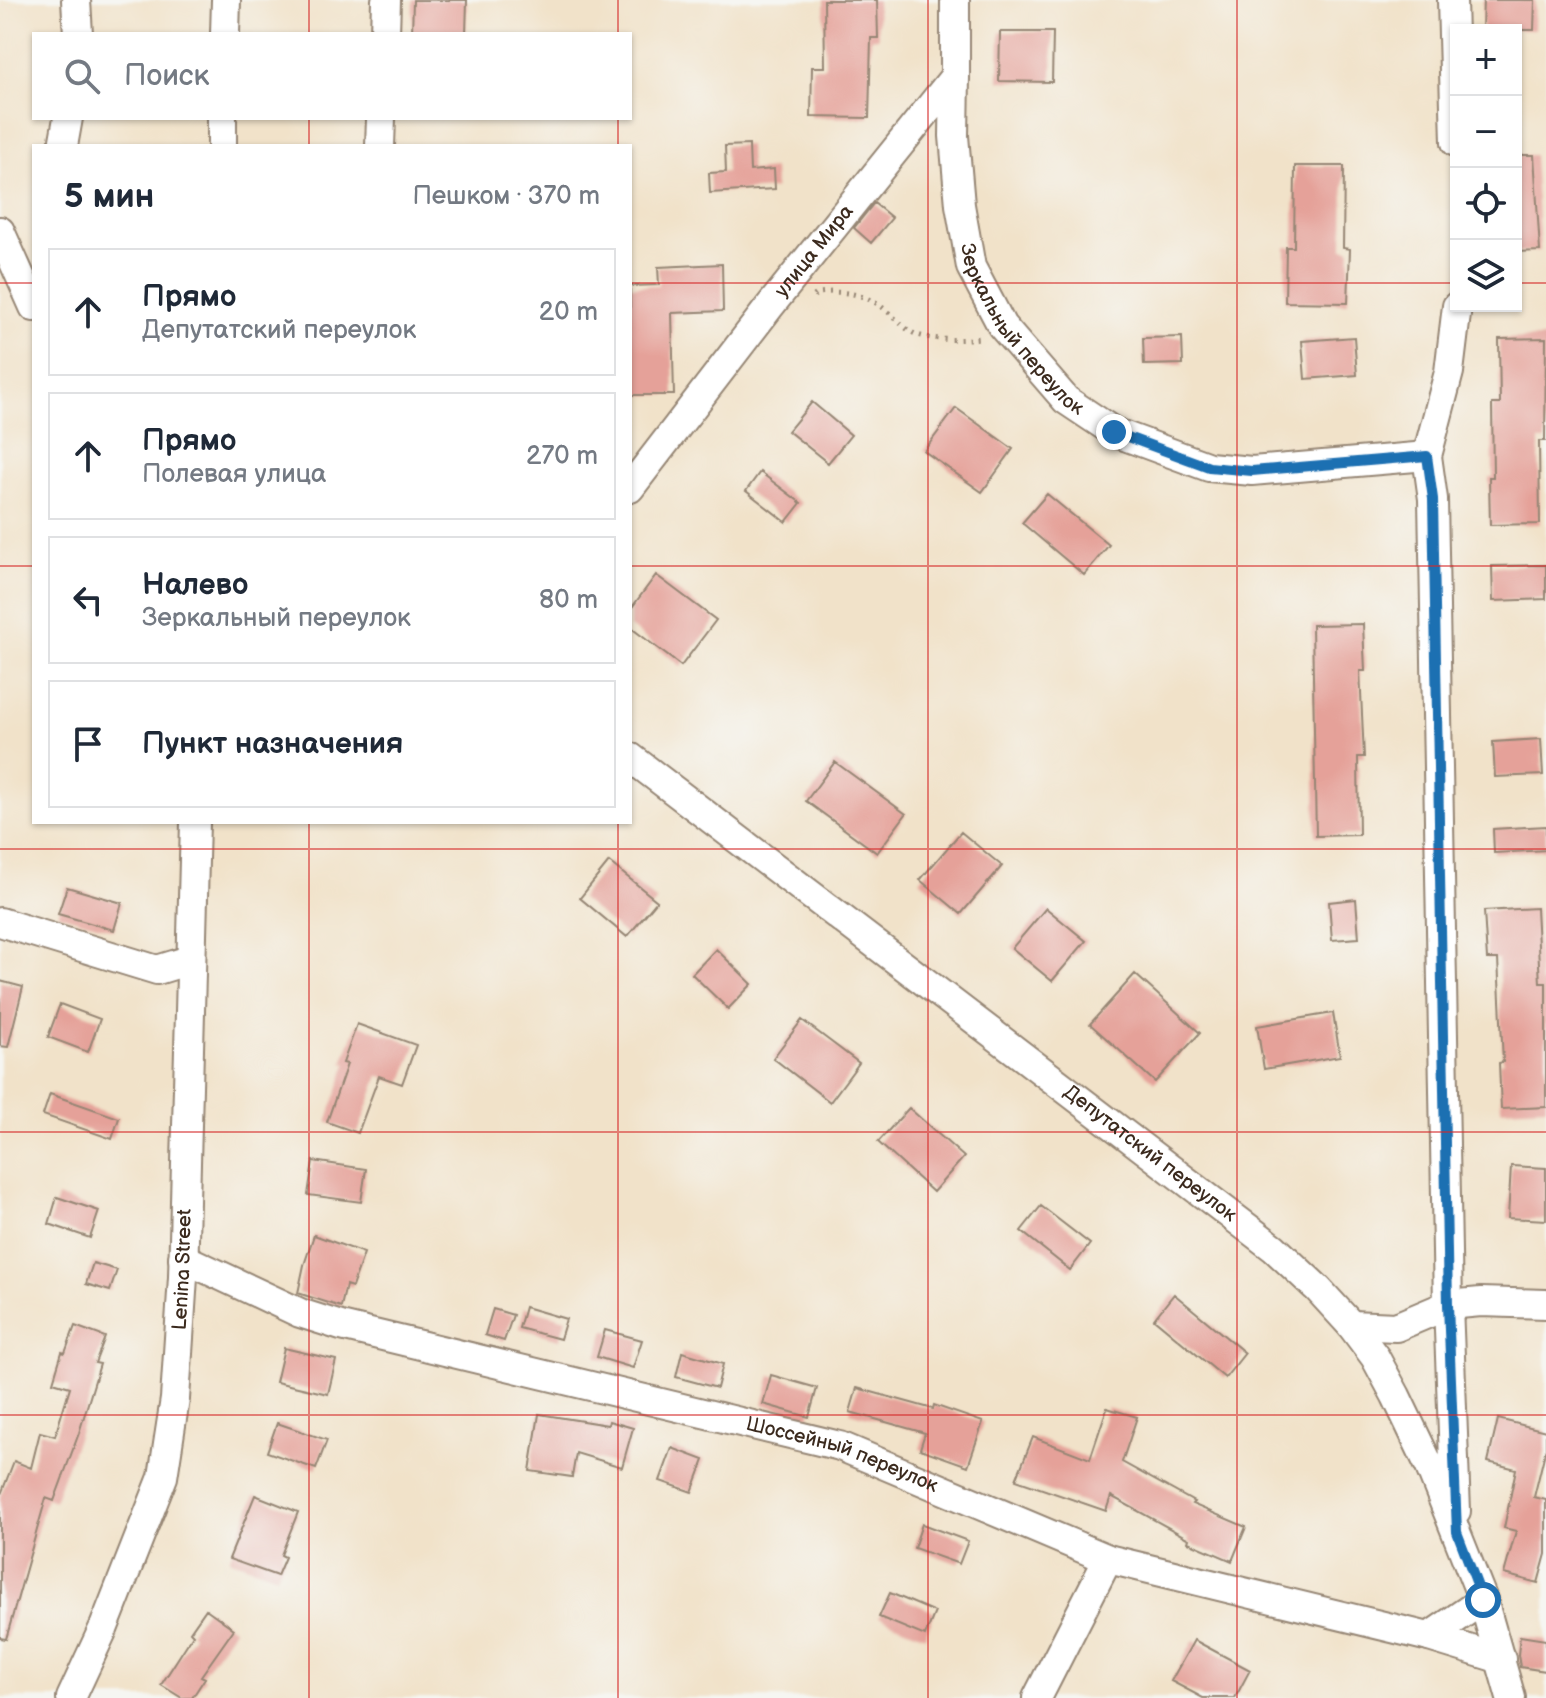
<!DOCTYPE html>
<html lang="ru">
<head>
<meta charset="utf-8">
<style>
	:root { --surface:#fff; --page:#f6f6f7; --text:#1f2937; --muted:#747a83; --line:#e0e1e3 }
	body { margin:0; font-family:"Balsamiq Sans",sans-serif; background:var(--page); color:var(--text) }
	.controls { position:absolute; right:24px; top:24px; display:grid; overflow:hidden; border-radius:0px; box-shadow:0 2px 6px #0004 }
	.controls button { width:72px; height:72px; display:grid; place-items:center; padding:0; border:0; border-bottom:2px solid var(--line); background:var(--surface); color:var(--text); font:40px sans-serif }
	.stop { position:absolute; width:24px; height:24px; margin:-18px; border:6px solid #1f6fb2; border-radius:50%; background:#fff }
	.stop.end { background:#1f6fb2; border-color:#fff; box-shadow:0 2px 8px #0008 }
	.list { margin:0; padding:0; list-style:none }
	h2 { display:flex; justify-content:space-between; align-items:center; height:104px; margin:0; padding:0 32px; font-size:34px }
	h2 small { font-size:26px; font-weight:400; color:var(--muted) }
	.list li { display:grid; grid-template-columns:52px 1fr auto; gap:24px; align-items:center; box-sizing:border-box; height:128px; margin:0 16px 16px; padding:0 16px; border:2px solid var(--line); border-radius:0px }
	.list b { display:block; font-size:30px; white-space:nowrap }
	.list p { margin:0; font-size:26px; white-space:nowrap; color:var(--muted) }
	.list em { font-size:26px; font-style:normal; color:var(--muted) }
	.icon { flex:none; width:44px; height:44px; fill:none; stroke:currentColor; stroke-width:2; stroke-linecap:round; stroke-linejoin:round }
	.map { position:relative; flex:none; width:1546px; height:1698px; overflow:hidden }
	.search { position:absolute; background:var(--surface); box-shadow:0 2px 6px #0004; left:32px; top:32px; width:600px; height:88px; display:flex; align-items:center; gap:20px; box-sizing:border-box; padding:0 28px; border-radius:0px; color:var(--muted); font-size:30px }
	.panel { position:absolute; background:var(--surface); box-shadow:0 2px 6px #0004; left:32px; top:144px; width:600px; height:680px; border-radius:0px }
	.map>svg:first-child { display:block }
</style>
</head>
<body>
<div class="map">
<svg width="1546" height="1698" viewBox="0 0 1546 1698">
	<rect width="100%" height="100%" fill="#f6f6f2"/>
	<filter id="ink" filterUnits="userSpaceOnUse"><feTurbulence type="fractalNoise" baseFrequency=".0125" numOctaves="2"/><feDisplacementMap in="SourceGraphic" scale="16" xChannelSelector="R" yChannelSelector="G"/><feConvolveMatrix kernelMatrix="1 2 1 2 8 2 1 2 1" color-interpolation-filters="sRGB"/></filter>
	<filter id="wash" filterUnits="userSpaceOnUse"><feTurbulence type="fractalNoise" baseFrequency=".006" numOctaves="4" result="noise"/><feDisplacementMap in="SourceGraphic" scale="32" xChannelSelector="R" yChannelSelector="G"/><feGaussianBlur stdDeviation="1.8" result="paint"/><feColorMatrix in="noise" values="0 0 0 0 0 0 0 0 0 0 0 0 0 0 0 0 0 1.4 0 .05"/><feComposite in="paint" operator="in"/></filter>
	<g filter="url(#wash)">
		<rect width="100%" height="100%" fill="#f1e2c9"/>
		<g id="blocks">
			<!-- building -->
			<path fill="#e5a199" d="M413,0H467L466,34H412Z
				M824,0H877L878,38H871L869,118L811,117L812,67H825Z
				M1483,0H1535L1534,30H1482Z
				M1000,32H1053L1052,82L999,81Z
				M749,145L750,171L774,169L775,189L710,193L709,173L726,172L725,146Z
				M1516,155H1534L1540,251L1516,252Z
				M1295,166H1344L1343,248L1350,249L1348,303L1285,302L1286,247H1294Z
				M874,203L892,218L871,243L854,228Z
				M722,264L723,311L672,313L674,395H630V286L659,285L658,267Z
				M1182,337L1183,364L1144,365L1143,338Z
				M1354,337L1357,375L1305,379L1302,341Z
				M1546,338L1545,441H1539L1540,524L1490,525L1489,477H1493L1492,404H1500L1499,339Z
				M812,402L851,435L828,463L788,431Z
				M956,408L1013,449L982,492L924,451Z
				M760,472L801,503L786,522L746,491Z
				M1047,494L1109,545L1084,575L1022,523Z
				M1546,565V599L1493,601L1492,566Z
				M656,575L716,620L681,666L630,627V610Z
				M1363,624L1365,671H1360L1364,757H1358L1359,835L1316,836L1312,625Z
				M1541,739L1543,775L1495,777L1493,742Z
				M835,762L906,814L877,853L806,801Z
				M1546,826V850L1494,853L1493,829Z
				M961,832L1002,866L961,914L920,880Z
				M609,862L657,901L627,937L580,898Z
				M67,887L122,903L114,930L58,914Z
				M1356,899L1359,938L1332,940L1329,902Z
				M1046,908L1086,941L1052,981L1012,948Z
				M1536,908L1540,983H1546V1107L1501,1109L1499,1063L1503,1062L1498,959H1487L1484,911Z
				M716,949L752,984L728,1009L692,974Z
				M1135,974L1200,1033L1155,1082L1090,1024Z
				M0,981L23,987L8,1047L0,1046Z
				M60,1004L100,1019L88,1052L48,1037Z
				M1333,1013L1340,1056L1264,1069L1257,1026Z
				M802,1020L859,1063L830,1102L773,1058Z
				M357,1024L416,1045L402,1084L379,1076L358,1133L327,1122L347,1064L343,1063Z
				M50,1094L119,1118L112,1139L43,1115Z
				M909,1108L964,1157L933,1192L878,1142Z
				M313,1161L366,1169L361,1202L308,1195Z
				M1511,1166L1546,1168V1220L1508,1218Z
				M57,1197L99,1211L90,1238L49,1224Z
				M1041,1206L1090,1244L1070,1270L1021,1231Z
				M314,1235L364,1253L352,1287L346,1285L341,1307L298,1293L304,1265Z
				M93,1263L117,1270L110,1291L86,1284Z
				M1174,1294L1245,1353L1225,1378L1154,1319Z
				M525,1307L566,1319L560,1339L519,1328Z
				M493,1309L513,1315L504,1341L485,1335Z
				M75,1326L105,1337L95,1363L100,1364L79,1433L54,1501L46,1498L6,1639L0,1638V1497L14,1461L31,1468L40,1432L55,1436L70,1387L53,1382L62,1352L65,1353Z
				M605,1330L642,1340L633,1368L597,1357Z
				M284,1348L336,1360L328,1394L276,1382Z
				M682,1352L723,1364L717,1388L676,1377Z
				M771,1375L817,1388L809,1417L763,1404Z
				M857,1388L933,1409L934,1405L983,1422L968,1466L920,1449L925,1433L850,1412Z
				M1107,1408L1137,1417L1122,1462L1194,1502L1192,1504L1246,1527L1232,1561L1188,1542L1189,1539L1111,1496L1106,1511L1016,1480L1033,1437L1090,1459Z
				M539,1414L608,1425L609,1421L633,1428L622,1467L576,1453L572,1477L530,1471Z
				M1498,1419L1546,1431V1448L1534,1497L1546,1500V1554L1538,1583L1504,1574L1516,1531L1504,1528L1516,1469L1488,1462Z
				M277,1423L327,1440L316,1469L267,1452Z
				M672,1448L704,1460L692,1492L660,1481Z
				M255,1495L298,1512L281,1555L285,1557L277,1576L229,1559Z
				M922,1524L968,1541L959,1564L914,1548Z
				M890,1593L935,1612L925,1636L879,1617Z
				M206,1609L234,1629L201,1676L205,1678L192,1698H182L161,1685L193,1635L190,1632Z
				M1520,1636L1546,1640V1671L1520,1667L1518,1655Z
				M1194,1640L1250,1670L1235,1698H1203L1171,1681Z"/>
		</g>
	</g>
	<g filter="url(#ink)">
		<use href="#blocks" fill-opacity="0" stroke="#968674" stroke-width="2"/>
		<g fill="none" stroke-linecap="round" stroke-linejoin="round">
			<defs>
				<g id="minor">
					<path d="M76,0L78,34"/>
					<path d="M1452,0L1456,142"/>
					<path d="M225,34L226,0"/>
					<path d="M385,34L386,0"/>
					<path id="s1" d="M955,76L954,136L960,205L971,267L1002,326L1066,400L1114,432L1209,467L1252,471L1427,456"/>
					<path d="M63,146L68,118"/>
					<path d="M222,146V118"/>
					<path d="M380,146L381,118"/>
					<path d="M0,231L34,307"/>
					<path id="s2" d="M630,488L770,306L955,76V0"/>
					<path id="s3" d="M630,757L1274,1248L1318,1289L1351,1325L1375,1357L1396,1396L1430,1467L1483,1600L1511,1698"/>
					<path d="M0,922L157,970L190,960"/>
					<path id="s4" d="M183,1258L300,1313L341,1326L840,1446L1108,1559L1429,1637L1501,1659"/>
					<path d="M1351,1325L1396,1327L1448,1305L1481,1302L1546,1304"/>
					<path d="M1456,1511L1448,1305L1433,499L1427,456L1449,372L1457,306"/>
					<path d="M1429,1637L1483,1600"/>
					<path id="s5" d="M71,1698L104,1627L163,1477L175,1399L183,1277L195,822"/>
					<path d="M1037,1698L1108,1559"/>
				</g>
			</defs>
			<!-- minor casing -->
			<use href="#minor" stroke="#968674" stroke-width="32"/>
			<!-- path -->
			<path stroke="#968674" stroke-width="5" stroke-dasharray="2 6" stroke-linecap="butt" d="M814,296L818,293C845,290 868,294 888,312C898,320 906,331 918,335C938,341 961,340 981,338"/>
			<!-- minor -->
			<use href="#minor" stroke="#fff" stroke-width="28"/>
		</g>
	</g>
	<g fill="none" stroke-linecap="round" stroke-linejoin="round" filter="url(#ink)">
		<!-- route -->
		<path stroke="#1f6fb2" stroke-width="10" d="M1114,432L1209,467L1252,471L1427,456L1433,499L1448,1305L1457,1532L1483,1600"/>
	</g>
	<!-- grid -->
	<path fill="none" stroke="#d62828" stroke-width="2" stroke-opacity="0.55" d="M309,0V34M618,0V34M928,0V1698M1237,0V1698M309,118V146M618,118V146M0,283H34M630,283H1456M1516,283H1546M0,566H34M630,566H1546M309,822V1698M618,822V1698M0,849H1546M0,1132H1546M0,1415H1546"/>
	<g text-anchor="middle" dominant-baseline="central" stroke-width="6" stroke-linejoin="round" paint-order="stroke">
		<!-- street labels -->
		<g font-size="20" fill="#3b2a1e" stroke="#f6f6f2">
			<text stroke="none"><textPath href="#s2" startOffset="300">улица Мира</textPath></text>
			<text stroke="none"><textPath href="#s1" startOffset="272">Зеркальный переулок</textPath></text>
			<text stroke="none"><textPath href="#s3" startOffset="654">Депутатский переулок</textPath></text>
			<text stroke="none"><textPath href="#s5" startOffset="448">Lenina Street</textPath></text>
			<text stroke="none"><textPath href="#s4" startOffset="690">Шоссейный переулок</textPath></text>
		</g>
	</g>
</svg>
<div class="controls">
<button>+</button>
<button>−</button>
<button><svg class="icon" aria-label="locate" viewBox="0 0 24 24"><circle cx="12" cy="12" r="6"/><path d="M12 2v4M12 18v4M2 12h4M18 12h4"/></svg></button>
<button><svg class="icon" aria-label="layers" viewBox="0 0 24 24"><path d="M12 4l9 5-9 5-9-5zM3 14l9 5 9-5"/></svg></button>
</div>
<div class="stop" style="left:1483px;top:1600px"></div>
<div class="stop end" style="left:1114px;top:432px"></div>
<div class="search"><svg class="icon" aria-label="search" viewBox="0 0 24 24"><circle cx="10" cy="10" r="6"/><path d="M15 15l6 6"/></svg>Поиск</div>
<section class="panel">
<h2>5 мин<small>Пешком · 370 m</small></h2>
<ul class="list">
<li><svg class="icon" aria-label="ahead" viewBox="0 0 24 24"><path d="M12 20V5M6 11l6-6 6 6"/></svg><div><b>Прямо</b><p>Депутатский переулок</p></div><em>20 m</em></li>
<li><svg class="icon" aria-label="ahead" viewBox="0 0 24 24"><path d="M12 20V5M6 11l6-6 6 6"/></svg><div><b>Прямо</b><p>Полевая улица</p></div><em>270 m</em></li>
<li><svg class="icon" aria-label="left" viewBox="0 0 24 24"><path d="M17 20v-9H6M10 6l-5 5 5 5"/></svg><div><b>Налево</b><p>Зеркальный переулок</p></div><em>80 m</em></li>
<li><svg class="icon" aria-label="arrive" viewBox="0 0 24 24"><path d="M6 21V4h12l-3 4 3 4H6"/></svg><div><b>Пункт назначения</b></div></li>
</ul>
</section>
</div>
</body>
</html>
